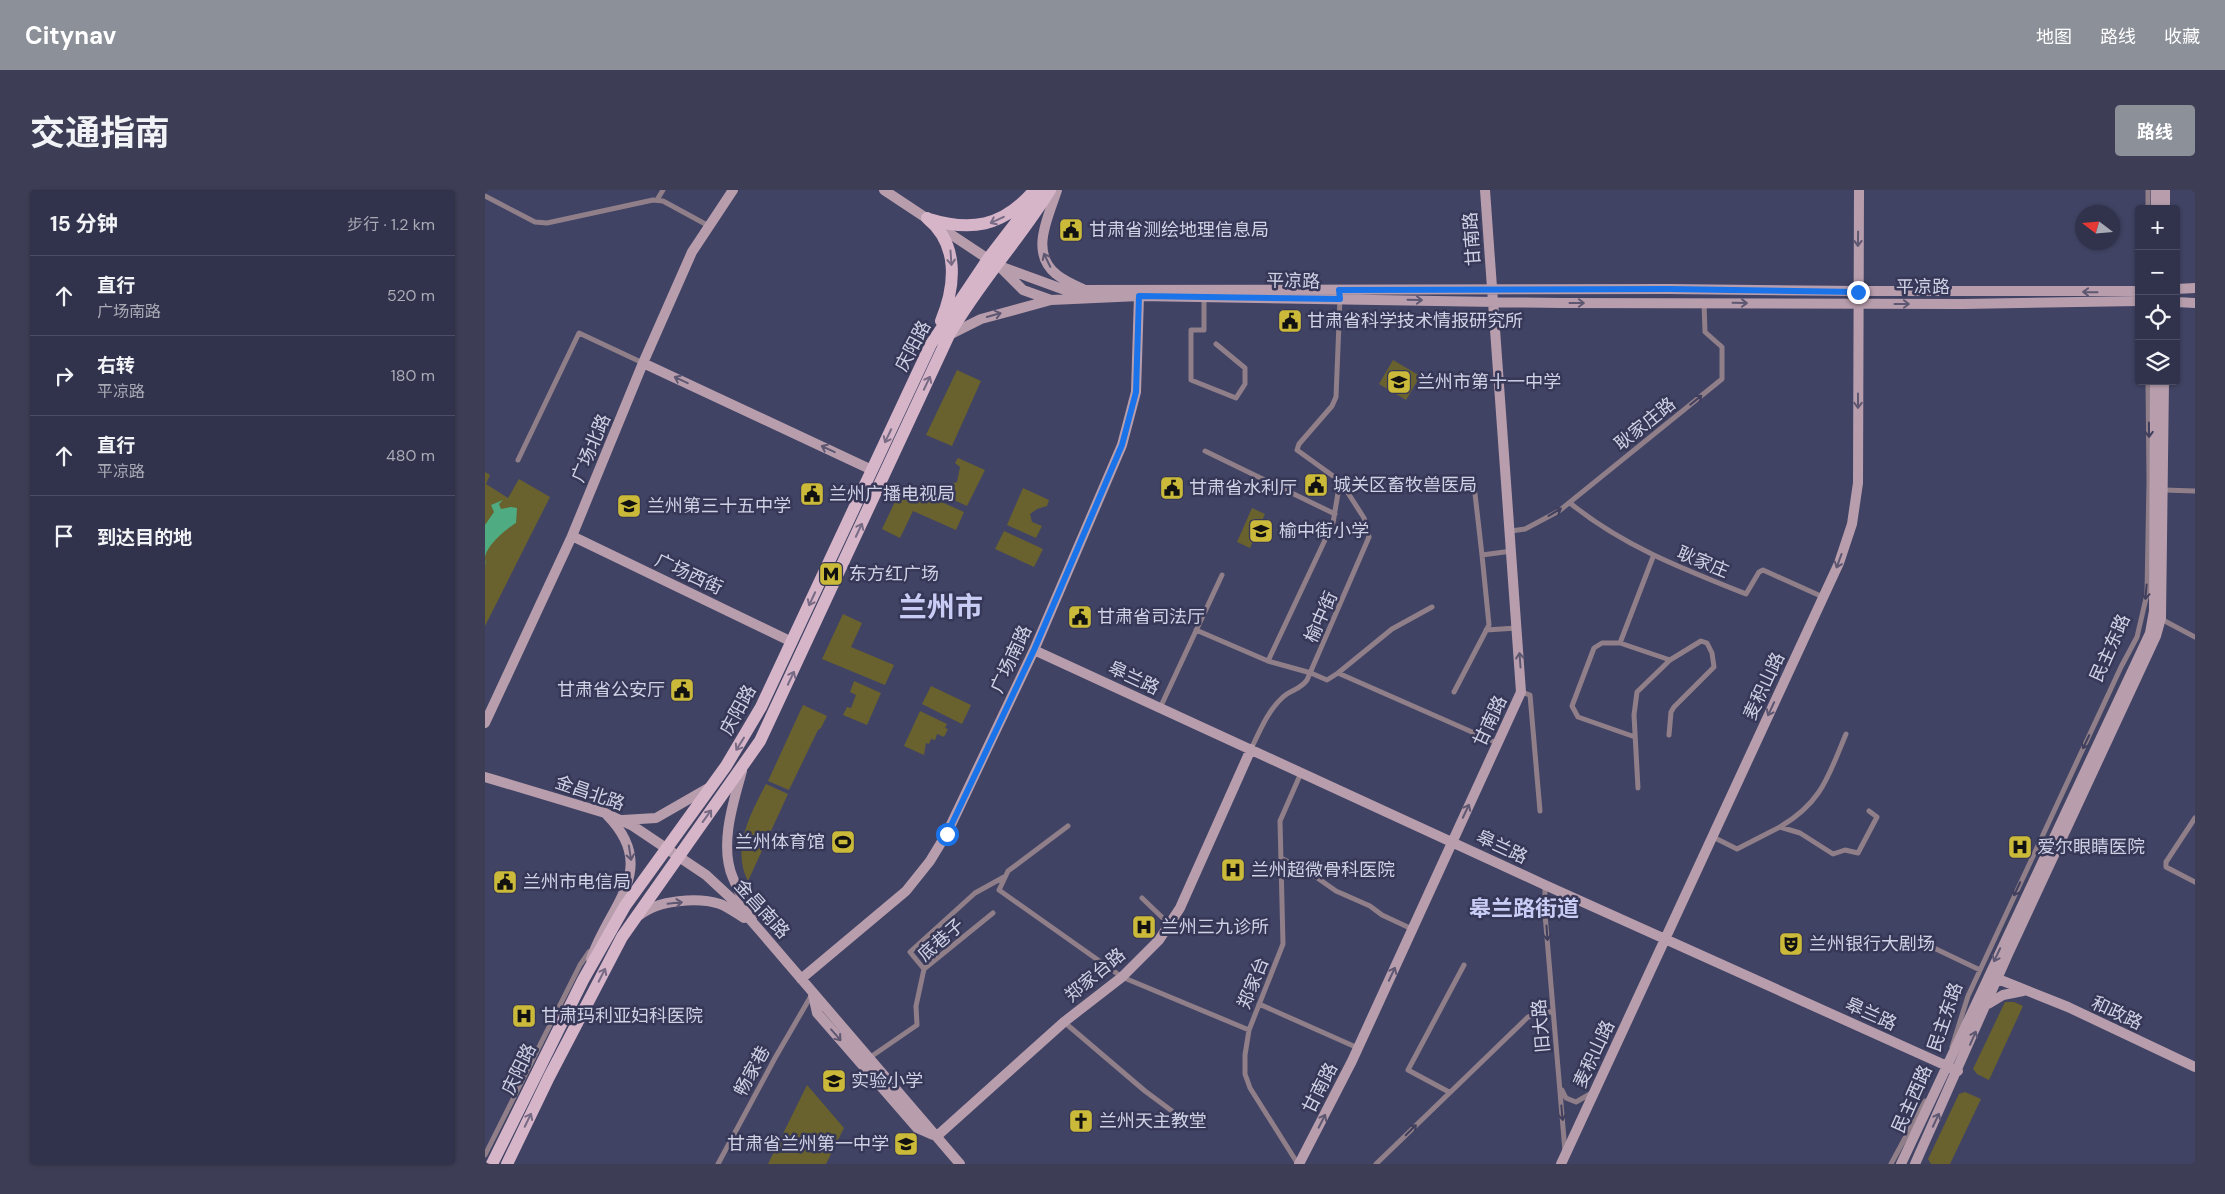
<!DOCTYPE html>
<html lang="zh">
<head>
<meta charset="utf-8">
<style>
	:root { --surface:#31324b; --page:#3d3e55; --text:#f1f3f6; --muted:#a8aab5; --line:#4c4d63; --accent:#8c9099 }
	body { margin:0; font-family:"DM Sans","Noto Sans SC",sans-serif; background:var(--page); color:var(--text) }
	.controls { position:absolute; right:15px; top:15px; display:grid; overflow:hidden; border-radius:5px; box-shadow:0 1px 4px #0004 }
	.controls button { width:45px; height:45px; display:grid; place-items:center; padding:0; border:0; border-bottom:1px solid var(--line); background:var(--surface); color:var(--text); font:25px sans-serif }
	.compass { position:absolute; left:1590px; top:15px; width:45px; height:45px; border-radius:50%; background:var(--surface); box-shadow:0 1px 4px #0004; rotate:286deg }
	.stop { position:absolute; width:15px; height:15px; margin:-11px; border:4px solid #1a73e8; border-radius:50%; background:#fff }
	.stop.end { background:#1a73e8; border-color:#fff; box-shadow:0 1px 5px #0008 }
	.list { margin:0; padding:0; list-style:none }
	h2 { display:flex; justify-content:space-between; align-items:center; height:65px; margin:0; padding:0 20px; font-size:21px }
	h2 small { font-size:16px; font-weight:400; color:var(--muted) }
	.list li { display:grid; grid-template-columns:32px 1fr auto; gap:15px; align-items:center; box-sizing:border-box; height:80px; padding:0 20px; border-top:1px solid var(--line) }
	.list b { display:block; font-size:19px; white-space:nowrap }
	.list p { margin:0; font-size:16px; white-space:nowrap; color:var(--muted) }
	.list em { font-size:16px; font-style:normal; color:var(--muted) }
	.icon { flex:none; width:28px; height:28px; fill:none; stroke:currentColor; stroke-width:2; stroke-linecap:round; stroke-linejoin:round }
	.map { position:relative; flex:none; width:1710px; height:974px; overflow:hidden; border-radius:5px }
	header { display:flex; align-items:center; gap:30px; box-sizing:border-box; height:70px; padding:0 25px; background:var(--accent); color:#fff }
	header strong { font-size:24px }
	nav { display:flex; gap:28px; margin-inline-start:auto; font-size:18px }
	.intro { display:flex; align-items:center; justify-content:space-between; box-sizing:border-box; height:120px; padding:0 30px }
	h1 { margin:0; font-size:35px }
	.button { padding:12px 22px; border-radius:5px; background:var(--accent); color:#fff; font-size:18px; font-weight:700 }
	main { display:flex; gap:30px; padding:0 30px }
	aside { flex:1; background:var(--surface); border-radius:5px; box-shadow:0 1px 4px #0004 }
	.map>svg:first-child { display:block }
</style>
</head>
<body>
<header>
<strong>Citynav</strong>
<nav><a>地图</a><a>路线</a><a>收藏</a></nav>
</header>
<div class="intro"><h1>交通指南</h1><a class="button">路线</a></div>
<main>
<aside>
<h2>15 分钟<small>步行 · 1.2 km</small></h2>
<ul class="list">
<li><svg class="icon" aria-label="ahead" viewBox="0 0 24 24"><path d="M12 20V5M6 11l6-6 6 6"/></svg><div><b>直行</b><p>广场南路</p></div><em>520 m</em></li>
<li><svg class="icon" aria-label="right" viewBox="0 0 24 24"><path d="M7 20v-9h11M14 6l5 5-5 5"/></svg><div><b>右转</b><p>平凉路</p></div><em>180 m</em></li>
<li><svg class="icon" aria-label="ahead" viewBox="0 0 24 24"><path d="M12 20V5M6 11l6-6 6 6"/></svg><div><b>直行</b><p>平凉路</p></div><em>480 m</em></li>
<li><svg class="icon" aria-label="arrive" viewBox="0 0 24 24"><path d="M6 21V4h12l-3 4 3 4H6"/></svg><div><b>到达目的地</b></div></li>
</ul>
</aside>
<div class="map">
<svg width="1710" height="974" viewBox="0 0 1710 974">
	<rect width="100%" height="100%" fill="#414364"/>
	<!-- green -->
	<path fill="#69622e" d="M908,170L935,186L921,210L894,194Z
		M472,180L496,191L467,256L441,245Z
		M473,268L500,280L482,316L458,305L463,295L472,292L475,277L470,273Z
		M0,282L5,285L1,294L23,308L34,289L65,307L0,436Z
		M418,295L479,322L471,340L428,321L415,348L397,339Z
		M538,298L564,310L562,316L552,319L545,324L547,332L557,336L551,348L522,335Z
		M767,318L780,324L765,358L752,352Z
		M519,341L558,359L549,377L510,359Z
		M358,424L377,433L366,457L409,475L400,495L337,469Z
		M369,491L396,503L382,535L358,525L362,517L366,518L371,505L365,502Z
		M446,496L486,515L477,534L437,514Z
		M318,515L342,526L336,538L333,540L304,600L283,591Z
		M435,521L462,534L460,538L463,539L459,547L452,544L450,550L446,549L444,554L441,553L439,565L419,556Z
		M281,594L303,604L263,691C246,659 266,623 281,594Z
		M1520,812H1529L1538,816L1504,890L1492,884L1488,879Z
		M322,895L359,938L341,974H283Z
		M1480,902L1496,909L1465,974H1446L1443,969L1474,904Z"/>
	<!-- water -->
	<path fill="#4fab81" d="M18,310L14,314L16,319L26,317L32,318L31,333C21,339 1,356 0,368C0,370 1,373 0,375V335L9,322L6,315Z"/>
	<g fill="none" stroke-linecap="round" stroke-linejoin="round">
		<!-- street -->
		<path stroke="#907f89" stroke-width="5" d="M0,6L50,32L62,33L168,10L178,11L224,36
			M172,10L178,0
			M1663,19V0
			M719,107V140H706V190L751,208L760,194V178L731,154
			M720,261L850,324
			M33,270L94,143L158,173
			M989,295L997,365
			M1679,300L1710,301
			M1085,313C1138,356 1198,379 1261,404L1274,382L1278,380L1338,407
			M1026,341L1040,339L1074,321L1237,189V157L1220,142L1219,113
			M1168,367L1135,453L1185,470L1216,451L1222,453L1227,463L1229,477L1189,517L1186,522L1184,545
			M1676,429L1710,447
			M711,440L783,471L826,483L842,490L853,483L1012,553
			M1001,440L1032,438
			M1135,453H1117L1109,458L1087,516L1093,527L1150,547
			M783,471L848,333L855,291L812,260L814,254L847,216L851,207L855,108
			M853,483L907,439L947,417
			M969,502L1004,435L997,365L1027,361
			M1036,502L1045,505L1055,621
			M675,518L737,385
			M766,559C775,541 782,522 797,508C805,500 815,500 822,490L884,347L879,328L856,292
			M1153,598L1149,525L1152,502L1185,470
			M1710,628L1681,672V677L1710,692
			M583,636L523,681L514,700L637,787L764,840
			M1295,637C1337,612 1343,587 1361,544
			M1228,647L1252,659L1295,637L1315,643L1348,664L1360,660L1373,663L1392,627L1384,621
			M796,668L831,687L851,701L885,716L897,725L927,739
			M1060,695V724L1080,961
			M657,708L684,734
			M1430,749L1495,780
			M439,779L425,762L490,703L519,687
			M774,814L873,858
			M579,832L660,901L691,924
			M1467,857L1483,806L1636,477L1652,447L1662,404L1664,291L1663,191
			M384,868L432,835L431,816L439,779L508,723
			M1077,900L1081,908L1091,912L1105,904
			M964,902L923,880L979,775
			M0,965L95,775L104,762
			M233,974L290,868L326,806
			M813,974L765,898L760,884V865L764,840L798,754L795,631L816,583
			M891,974L1043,827L1068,821
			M1406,974L1440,911"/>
		<!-- secondary -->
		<path stroke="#b89ead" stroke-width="10" d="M399,0L503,69
			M572,0C564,26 544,62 571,84C578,90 589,95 598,99
			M1671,19V0
			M1680,19V0
			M513,75L538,100L566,110L654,106L1076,113L1478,114L1654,111
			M517,77L580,100L1184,99L1373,101H1654
			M1691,99L1710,98
			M1691,112L1710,113
			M464,145L496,129L566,110
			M158,173L387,280
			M87,346L307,452
			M549,460L1060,695L1473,881
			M0,533L87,346L158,173L207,62L248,0
			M257,581C248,613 234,656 248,688C253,701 261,714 268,726
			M0,587L120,623L148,636L221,685L248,710L277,743L475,974
			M138,630L171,628L225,597
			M155,725C173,710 213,707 235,714C243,717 251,723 259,728
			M106,769C125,714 175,679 122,625
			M1508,787L1583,817L1710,877
			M316,789L421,701L445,671L462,643L549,460L637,255L651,202L654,106
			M328,805L332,823L432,938L448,945
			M1503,814L1518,805L1538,801
			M452,946L579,832L637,787L674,750L695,718L766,559
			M814,974L867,871L1036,502L1000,0
			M1076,974L1354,373L1367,334L1373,293L1374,0
			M1416,974L1665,443L1669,421L1670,191
			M1430,974L1523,764L1671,446L1676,428L1679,191"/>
		<!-- primary -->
		<path stroke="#d7b5c9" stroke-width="12" d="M442,28C474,54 471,95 456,131
			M444,29C486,42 517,36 546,4
			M7,974L98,790L140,716L241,576L276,517L446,154L503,69L556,0
			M22,974L64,887L137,747L275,551L464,145C493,94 534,50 565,0"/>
	</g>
	<!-- one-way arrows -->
	<defs><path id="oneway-shaft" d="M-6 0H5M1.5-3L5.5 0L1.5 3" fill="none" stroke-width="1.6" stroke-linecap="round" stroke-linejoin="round" transform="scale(1.25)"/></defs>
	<g stroke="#776a85">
		<use href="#oneway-shaft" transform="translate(512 30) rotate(155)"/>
		<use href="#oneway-shaft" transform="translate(466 68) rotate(86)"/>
		<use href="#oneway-shaft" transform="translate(442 193) rotate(-65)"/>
		<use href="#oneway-shaft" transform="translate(403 246) rotate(115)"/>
		<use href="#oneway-shaft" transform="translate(374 340) rotate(-65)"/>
		<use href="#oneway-shaft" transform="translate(327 409) rotate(115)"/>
		<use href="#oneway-shaft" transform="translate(306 488) rotate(-65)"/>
		<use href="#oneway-shaft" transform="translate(255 554) rotate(122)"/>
		<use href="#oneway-shaft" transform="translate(222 626) rotate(-54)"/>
		<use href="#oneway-shaft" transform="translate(117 785) rotate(-63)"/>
		<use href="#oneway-shaft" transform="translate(43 930) rotate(-64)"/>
	</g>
	<g stroke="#5e5772">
		<use href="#oneway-shaft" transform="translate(1373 49) rotate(91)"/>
		<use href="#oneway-shaft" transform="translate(562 70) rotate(-116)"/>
		<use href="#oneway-shaft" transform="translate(1605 102) rotate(-179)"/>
		<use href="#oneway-shaft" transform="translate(930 110) rotate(1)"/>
		<use href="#oneway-shaft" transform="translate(1092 113)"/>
		<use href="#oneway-shaft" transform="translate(1255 113) rotate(1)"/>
		<use href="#oneway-shaft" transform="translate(1417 114)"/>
		<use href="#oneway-shaft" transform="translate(509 125) rotate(-16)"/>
		<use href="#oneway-shaft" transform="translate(196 190) rotate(-155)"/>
		<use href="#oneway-shaft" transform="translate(1373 211) rotate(90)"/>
		<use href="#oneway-shaft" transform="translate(343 259) rotate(-155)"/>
		<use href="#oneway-shaft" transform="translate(1354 371) rotate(110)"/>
		<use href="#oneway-shaft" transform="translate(1035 470) rotate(-94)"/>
		<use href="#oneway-shaft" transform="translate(1286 519) rotate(115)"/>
		<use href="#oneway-shaft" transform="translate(981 621) rotate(-65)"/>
		<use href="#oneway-shaft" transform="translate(145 663) rotate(81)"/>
		<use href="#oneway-shaft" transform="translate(190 713) rotate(-6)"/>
		<use href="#oneway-shaft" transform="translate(1512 765) rotate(115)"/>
		<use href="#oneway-shaft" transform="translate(907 784) rotate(-65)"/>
		<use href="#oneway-shaft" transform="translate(351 845) rotate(49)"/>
		<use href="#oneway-shaft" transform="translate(1488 848) rotate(-66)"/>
		<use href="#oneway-shaft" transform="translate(1451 930) rotate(-65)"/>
		<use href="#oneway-shaft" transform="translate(837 931) rotate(-63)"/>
	</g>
	<g stroke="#403f5d">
		<use href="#oneway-shaft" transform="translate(1211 210) rotate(-39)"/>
		<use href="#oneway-shaft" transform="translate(1664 240) rotate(89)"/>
		<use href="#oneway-shaft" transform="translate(1070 322) rotate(-31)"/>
		<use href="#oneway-shaft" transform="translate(1661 402) rotate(95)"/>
		<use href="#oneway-shaft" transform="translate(1601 552) rotate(115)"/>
		<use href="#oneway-shaft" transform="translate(1532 699) rotate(115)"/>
		<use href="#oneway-shaft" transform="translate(1062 743) rotate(86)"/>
		<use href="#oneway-shaft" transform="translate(1077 923) rotate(85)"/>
		<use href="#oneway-shaft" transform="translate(926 940) rotate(-45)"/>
	</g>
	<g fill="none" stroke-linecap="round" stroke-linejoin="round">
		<!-- route -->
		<path stroke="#1a73e8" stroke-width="6" d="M462,644L549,460L637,255L651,202L654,106L855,109L854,100L1184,99L1373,102"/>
	</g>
	<!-- icons -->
	<defs>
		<symbol id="civic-square" viewBox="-11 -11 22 22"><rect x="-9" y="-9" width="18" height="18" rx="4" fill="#cbba39" stroke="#373858"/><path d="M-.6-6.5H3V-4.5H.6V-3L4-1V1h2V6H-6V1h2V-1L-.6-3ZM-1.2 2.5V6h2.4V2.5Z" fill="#111"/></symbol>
		<symbol id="school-square" viewBox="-11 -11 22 22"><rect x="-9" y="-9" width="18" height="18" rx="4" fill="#cbba39" stroke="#373858"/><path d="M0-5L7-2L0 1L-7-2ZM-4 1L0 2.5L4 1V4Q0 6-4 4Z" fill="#111"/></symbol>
		<symbol id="metro-square" viewBox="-11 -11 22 22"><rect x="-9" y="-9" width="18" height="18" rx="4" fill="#cbba39" stroke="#373858"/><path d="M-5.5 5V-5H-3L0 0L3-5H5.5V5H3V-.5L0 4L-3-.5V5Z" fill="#111"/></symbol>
		<symbol id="stadium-square" viewBox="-11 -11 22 22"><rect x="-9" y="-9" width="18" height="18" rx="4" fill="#cbba39" stroke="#373858"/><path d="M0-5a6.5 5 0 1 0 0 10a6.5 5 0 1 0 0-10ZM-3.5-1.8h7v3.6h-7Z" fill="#111"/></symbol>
		<symbol id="hospital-square" viewBox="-11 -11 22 22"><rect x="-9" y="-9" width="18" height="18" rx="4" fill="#cbba39" stroke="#373858"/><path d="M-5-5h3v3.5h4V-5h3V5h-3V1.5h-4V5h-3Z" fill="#111"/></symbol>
		<symbol id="theatre-square" viewBox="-11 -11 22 22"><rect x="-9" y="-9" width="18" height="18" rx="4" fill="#cbba39" stroke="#373858"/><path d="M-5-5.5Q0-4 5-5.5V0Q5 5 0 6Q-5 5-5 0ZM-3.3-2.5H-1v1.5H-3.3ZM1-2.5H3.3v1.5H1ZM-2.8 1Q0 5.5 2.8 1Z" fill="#111"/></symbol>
		<symbol id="church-square" viewBox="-11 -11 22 22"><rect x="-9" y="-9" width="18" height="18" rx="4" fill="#cbba39" stroke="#373858"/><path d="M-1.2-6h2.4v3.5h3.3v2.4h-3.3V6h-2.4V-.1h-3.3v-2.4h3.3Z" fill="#111"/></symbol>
	</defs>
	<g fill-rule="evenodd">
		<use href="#civic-square" x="572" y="26" width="28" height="28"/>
		<use href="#civic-square" x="791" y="117" width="28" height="28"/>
		<use href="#school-square" x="900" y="178" width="28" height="28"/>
		<use href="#civic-square" x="817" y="281" width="28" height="28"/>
		<use href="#civic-square" x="673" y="284" width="28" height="28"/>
		<use href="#civic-square" x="313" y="290" width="28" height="28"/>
		<use href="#school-square" x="130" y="302" width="28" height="28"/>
		<use href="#school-square" x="762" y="327" width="28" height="28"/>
		<use href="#metro-square" x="332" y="370" width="28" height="28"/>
		<use href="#civic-square" x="581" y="413" width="28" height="28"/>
		<use href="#civic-square" x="183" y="486" width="28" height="28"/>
		<use href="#stadium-square" x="344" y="638" width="28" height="28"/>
		<use href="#hospital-square" x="1521" y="643" width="28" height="28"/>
		<use href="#hospital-square" x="734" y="666" width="28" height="28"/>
		<use href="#civic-square" x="6" y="678" width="28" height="28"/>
		<use href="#hospital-square" x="645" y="723" width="28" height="28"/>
		<use href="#theatre-square" x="1292" y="740" width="28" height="28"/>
		<use href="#hospital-square" x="25" y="812" width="28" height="28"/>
		<use href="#school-square" x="335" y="877" width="28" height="28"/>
		<use href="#church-square" x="582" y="917" width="28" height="28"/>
		<use href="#school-square" x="407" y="940" width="28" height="28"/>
	</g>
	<g text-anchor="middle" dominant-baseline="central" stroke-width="5" stroke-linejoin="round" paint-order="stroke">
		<!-- poi labels -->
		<g font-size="18" fill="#cfd1e5" stroke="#373858" text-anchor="start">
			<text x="604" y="40">甘肃省测绘地理信息局</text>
			<text x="822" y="131">甘肃省科学技术情报研究所</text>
			<text x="932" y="192">兰州市第十一中学</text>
			<text x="848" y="295">城关区畜牧兽医局</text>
			<text x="704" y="298">甘肃省水利厅</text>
			<text x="344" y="304">兰州广播电视局</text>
			<text x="162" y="316">兰州第三十五中学</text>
			<text x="794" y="341">榆中街小学</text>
			<text x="364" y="384">东方红广场</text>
			<text x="612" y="427">甘肃省司法厅</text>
			<text x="180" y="500" text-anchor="end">甘肃省公安厅</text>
			<text x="340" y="652" text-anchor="end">兰州体育馆</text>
			<text x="1552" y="657">爱尔眼睛医院</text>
			<text x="766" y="680">兰州超微骨科医院</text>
			<text x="38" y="692">兰州市电信局</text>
			<text x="676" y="737">兰州三九诊所</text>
			<text x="1324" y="754">兰州银行大剧场</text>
			<text x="56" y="826">甘肃玛利亚妇科医院</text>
			<text x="366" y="891">实验小学</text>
			<text x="614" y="931">兰州天主教堂</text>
			<text x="404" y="954" text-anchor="end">甘肃省兰州第一中学</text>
		</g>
		<!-- street labels -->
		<g font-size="18" fill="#cfd1e5" stroke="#373858">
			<text transform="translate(987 49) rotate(-94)">甘南路</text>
			<text transform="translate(808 91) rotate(1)">平凉路</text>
			<text x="1438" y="97">平凉路</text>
			<text transform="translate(428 156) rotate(-62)">庆阳路</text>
			<text transform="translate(1160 234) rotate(-39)">耿家庄路</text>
			<text transform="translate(106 258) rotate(-67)">广场北路</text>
			<text transform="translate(1218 372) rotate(22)">耿家庄</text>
			<text transform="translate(204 384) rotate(25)">广场西街</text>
			<text transform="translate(836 427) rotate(-66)">榆中街</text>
			<text transform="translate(1625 458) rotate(-66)">民主东路</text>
			<text transform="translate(526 469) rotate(-65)">广场南路</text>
			<text transform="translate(649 488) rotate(25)">皋兰路</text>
			<text transform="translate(1279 496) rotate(-65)">麦积山路</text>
			<text transform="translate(253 520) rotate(-61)">庆阳路</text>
			<text transform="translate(1005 531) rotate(-65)">甘南路</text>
			<text transform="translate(105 603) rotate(19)">金昌北路</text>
			<text transform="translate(1017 657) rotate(25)">皋兰路</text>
			<text transform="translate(277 719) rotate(48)">金昌南路</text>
			<text transform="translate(456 750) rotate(-41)">底巷子</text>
			<text transform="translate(610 785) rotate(-40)">郑家台路</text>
			<text transform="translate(768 793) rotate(-68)">郑家台</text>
			<text transform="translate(1632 823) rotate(25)">和政路</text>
			<text transform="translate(1386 824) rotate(24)">皋兰路</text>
			<text transform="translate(1460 827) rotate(-71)">民主东路</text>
			<text transform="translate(1056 836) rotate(-95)">旧大路</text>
			<text transform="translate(1109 864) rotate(-65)">麦积山路</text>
			<text transform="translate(34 879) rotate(-64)">庆阳路</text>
			<text transform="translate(267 881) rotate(-61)">畅家巷</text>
			<text transform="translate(835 898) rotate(-63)">甘南路</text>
			<text transform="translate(1427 909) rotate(-66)">民主西路</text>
		</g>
		<!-- district labels -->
		<g font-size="22" font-weight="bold" fill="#c9ccf4" stroke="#373858">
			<text x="1039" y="718">皋兰路街道</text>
		</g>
		<!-- town labels -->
		<g font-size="28" font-weight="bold" fill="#c9ccf4" stroke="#373858">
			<text x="456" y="417">兰州市</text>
		</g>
	</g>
</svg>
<div class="controls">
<button>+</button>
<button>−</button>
<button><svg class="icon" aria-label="locate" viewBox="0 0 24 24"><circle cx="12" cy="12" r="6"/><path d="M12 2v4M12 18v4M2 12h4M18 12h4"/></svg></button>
<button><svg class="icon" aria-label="layers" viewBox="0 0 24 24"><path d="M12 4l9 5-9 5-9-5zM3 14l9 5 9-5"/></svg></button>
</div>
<svg class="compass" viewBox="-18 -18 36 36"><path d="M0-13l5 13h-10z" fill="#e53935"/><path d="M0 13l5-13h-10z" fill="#a8aab5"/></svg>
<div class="stop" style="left:462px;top:644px"></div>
<div class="stop end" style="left:1373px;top:102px"></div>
</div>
</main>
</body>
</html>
